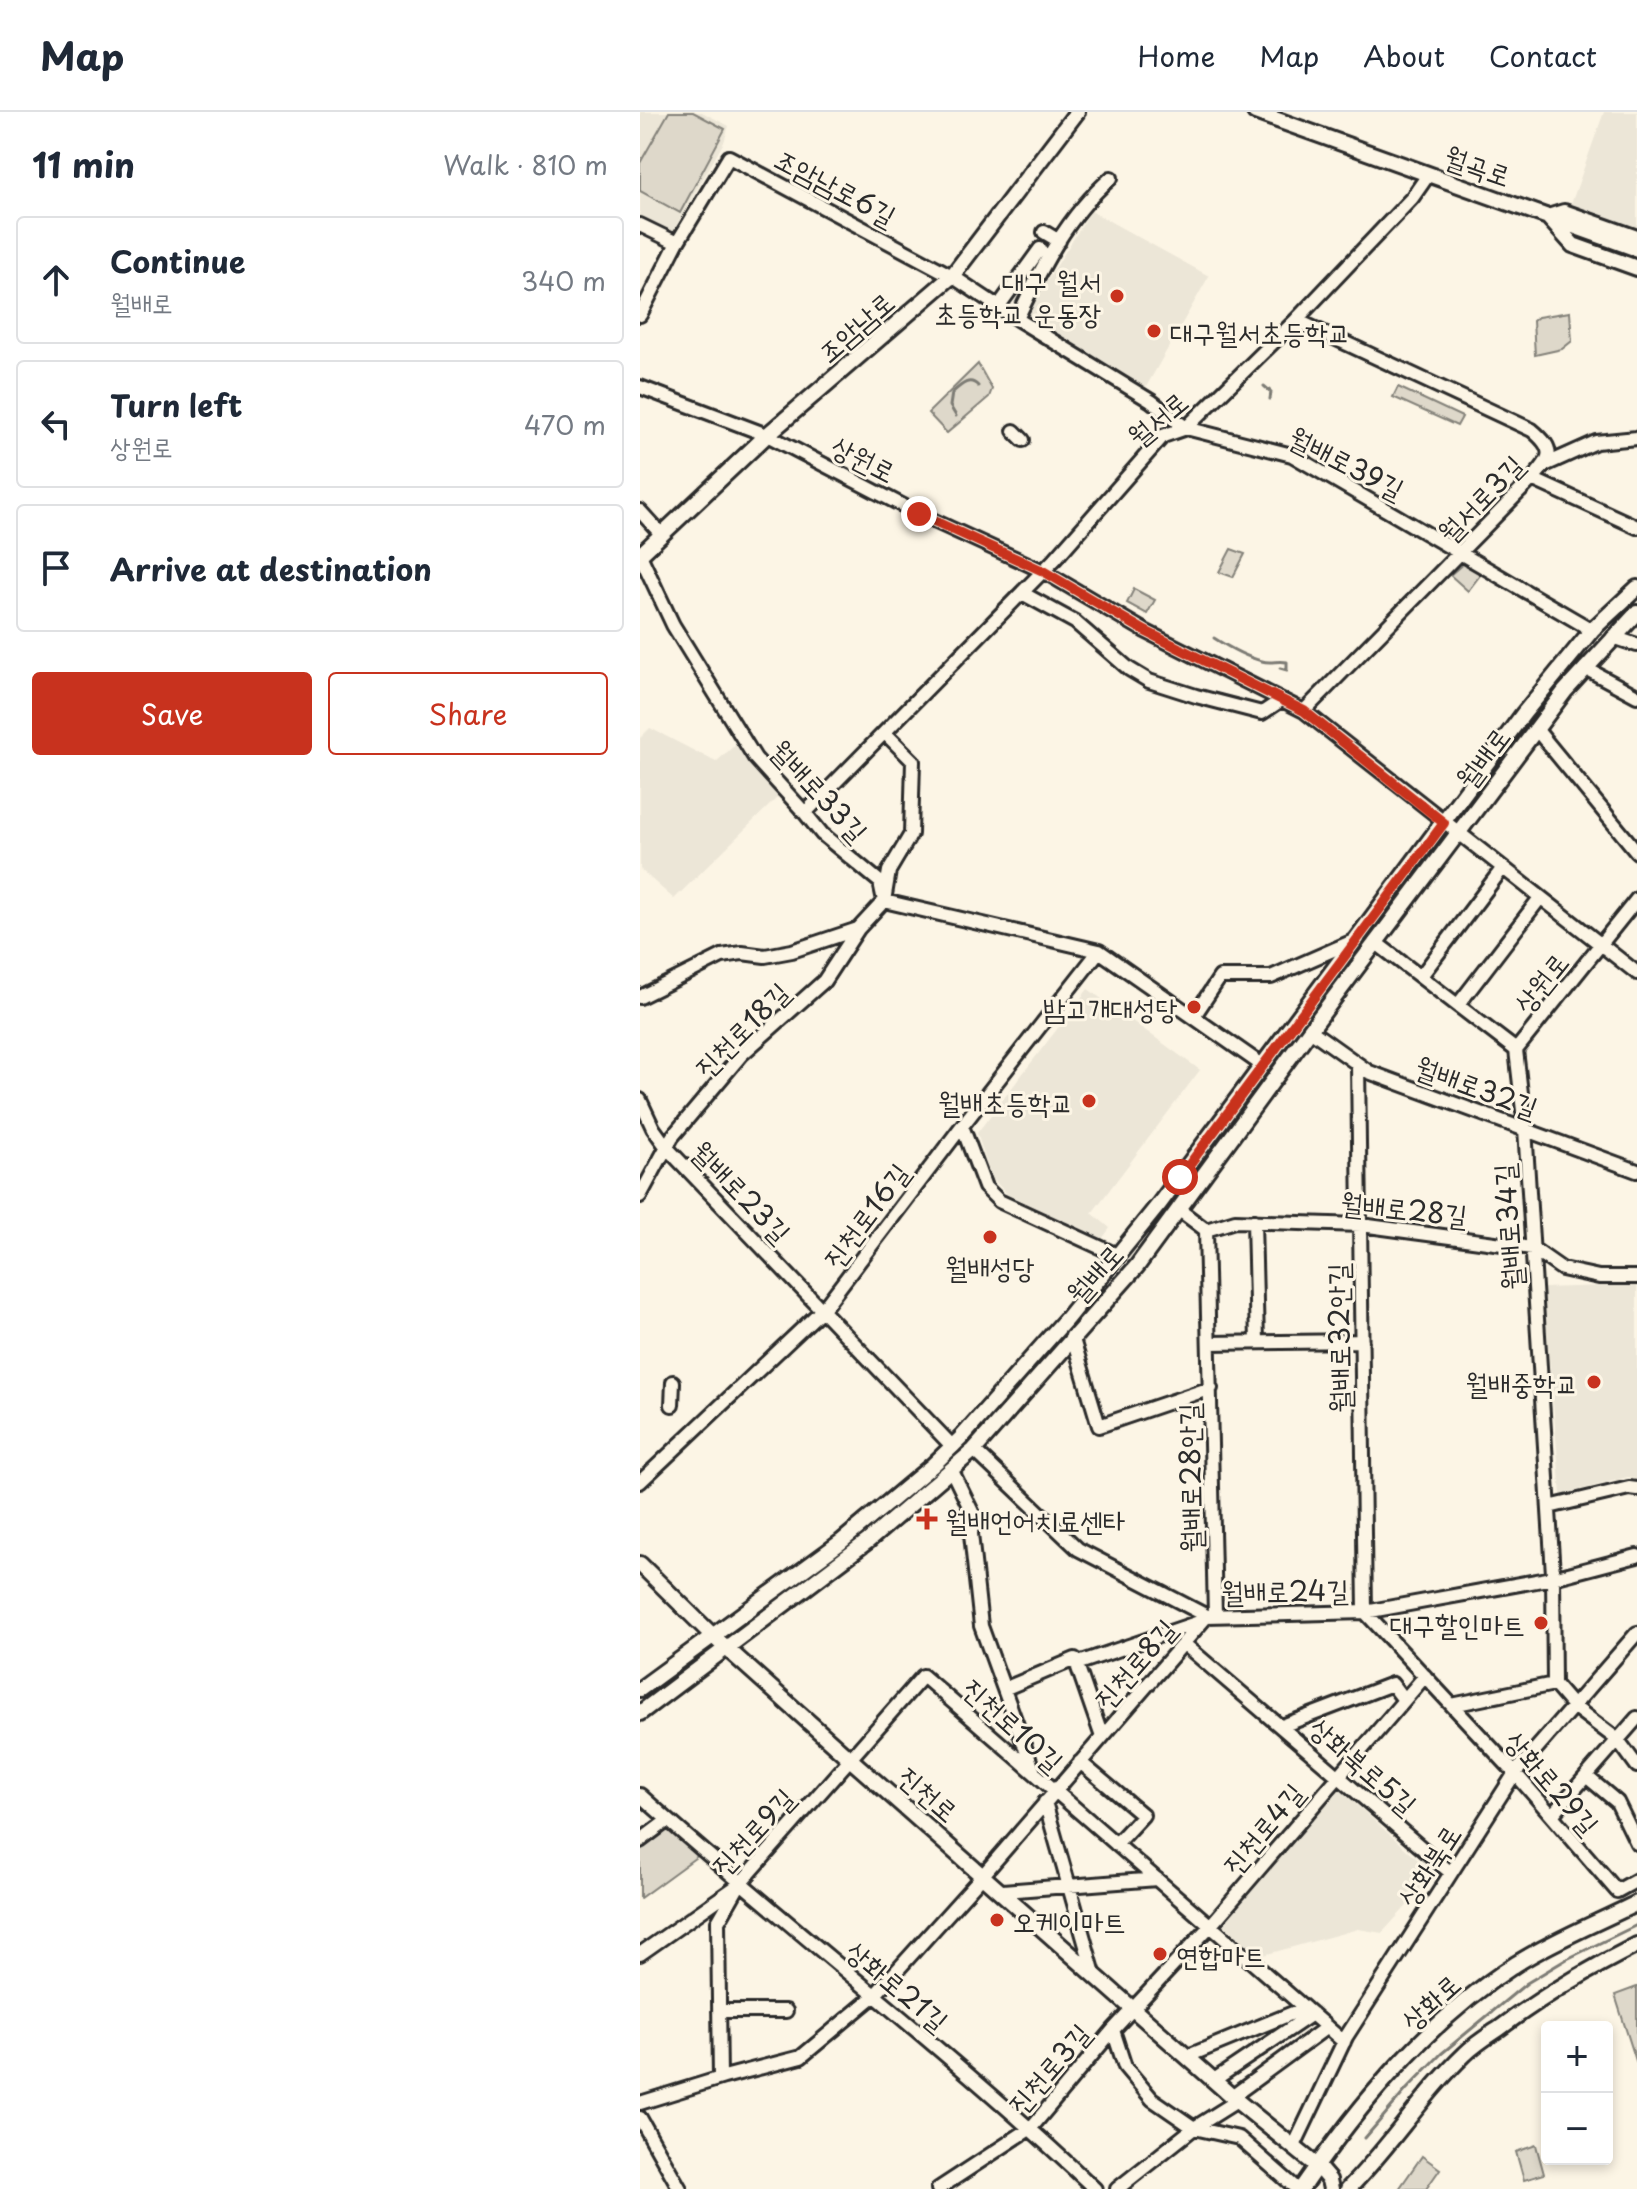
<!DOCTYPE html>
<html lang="en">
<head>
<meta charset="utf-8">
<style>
	:root { --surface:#fff; --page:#f6f6f7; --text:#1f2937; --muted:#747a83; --line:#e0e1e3; --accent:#c8321e }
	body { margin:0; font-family:"Playpen Sans","Poor Story",sans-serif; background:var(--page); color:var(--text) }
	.controls { position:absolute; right:24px; bottom:24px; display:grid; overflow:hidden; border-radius:8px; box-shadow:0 4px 12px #0003 }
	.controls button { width:72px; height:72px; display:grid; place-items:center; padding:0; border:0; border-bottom:2px solid var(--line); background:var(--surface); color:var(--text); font:40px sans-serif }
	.stop { position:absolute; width:24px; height:24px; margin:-18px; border:6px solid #c8321e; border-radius:50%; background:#fff }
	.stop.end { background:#c8321e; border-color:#fff; box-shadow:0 2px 8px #0008 }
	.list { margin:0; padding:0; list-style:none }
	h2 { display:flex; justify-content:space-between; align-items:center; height:104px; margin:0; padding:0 32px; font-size:34px }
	h2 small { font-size:26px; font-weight:400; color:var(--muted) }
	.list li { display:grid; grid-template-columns:52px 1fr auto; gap:24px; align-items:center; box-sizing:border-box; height:128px; margin:0 16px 16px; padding:0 16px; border:2px solid var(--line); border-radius:8px }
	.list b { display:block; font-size:30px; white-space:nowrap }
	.list p { margin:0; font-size:26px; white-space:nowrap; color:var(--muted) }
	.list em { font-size:26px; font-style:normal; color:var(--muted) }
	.actions { display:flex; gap:16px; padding:24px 32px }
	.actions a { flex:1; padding:18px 0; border:2px solid var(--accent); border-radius:8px; text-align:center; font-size:28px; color:var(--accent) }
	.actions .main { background:var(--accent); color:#fff }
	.icon { flex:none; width:44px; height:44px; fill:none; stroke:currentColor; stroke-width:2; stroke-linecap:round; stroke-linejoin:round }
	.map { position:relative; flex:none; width:997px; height:2077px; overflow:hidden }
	header { display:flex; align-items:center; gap:48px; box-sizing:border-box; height:112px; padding:0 40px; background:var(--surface); border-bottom:2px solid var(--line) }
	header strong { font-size:38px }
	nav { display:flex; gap:44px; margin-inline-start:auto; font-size:28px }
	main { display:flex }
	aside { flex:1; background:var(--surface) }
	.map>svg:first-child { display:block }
</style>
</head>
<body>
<header>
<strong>Map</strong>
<nav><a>Home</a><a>Map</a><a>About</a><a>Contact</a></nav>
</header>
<main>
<aside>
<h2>11 min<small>Walk · 810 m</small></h2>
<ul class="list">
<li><svg class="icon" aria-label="ahead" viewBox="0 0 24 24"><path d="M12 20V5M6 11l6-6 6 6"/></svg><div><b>Continue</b><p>월배로</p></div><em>340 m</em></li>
<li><svg class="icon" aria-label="left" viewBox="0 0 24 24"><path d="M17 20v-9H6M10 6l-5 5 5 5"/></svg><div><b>Turn left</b><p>상원로</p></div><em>470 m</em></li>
<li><svg class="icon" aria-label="arrive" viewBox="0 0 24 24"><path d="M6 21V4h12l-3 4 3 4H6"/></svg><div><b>Arrive at destination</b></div></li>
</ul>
<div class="actions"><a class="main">Save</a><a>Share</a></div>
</aside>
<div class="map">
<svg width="997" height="2077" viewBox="0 0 997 2077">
	<rect width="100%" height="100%" fill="#fcf5e5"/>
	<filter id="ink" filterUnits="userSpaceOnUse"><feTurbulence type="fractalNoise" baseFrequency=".0125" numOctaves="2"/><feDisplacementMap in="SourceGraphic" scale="16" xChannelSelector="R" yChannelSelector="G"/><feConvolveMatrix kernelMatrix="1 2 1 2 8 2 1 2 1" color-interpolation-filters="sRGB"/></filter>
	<g filter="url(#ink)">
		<!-- built -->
		<path fill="#ece6d7" d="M0,0H62L89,14L84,30L32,121L0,104Z
			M964,0H997V117L931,92Z
			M451,99L569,164L506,275L385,204Z
			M10,616L76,650L95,633L140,683L34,787L0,757V626Z
			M448,877L560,958L452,1101L470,1116L462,1127L367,1082L351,1065L337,1021Z
			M997,1173V1367L988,1365L921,1383L903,1176Z
			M699,1677L795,1763L742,1821L718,1817L620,1844L583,1812Z"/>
		<!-- green -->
		<path fill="#ded8ca" stroke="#84827a" stroke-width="2" d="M29,0H53L85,17L40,101L0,79V51Z
			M930,200L932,229L922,237L895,243L893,209L898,205Z
			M338,252L352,277L349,285L307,321L288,301Z
			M758,275L822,305L817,314L753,285Z
			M591,437L605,442L593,465L579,460Z
			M825,450L841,462L828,479L810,463Z
			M494,477L515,488L507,502L487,491Z
			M27,1713L59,1743L0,1786V1734Z
			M997,1875V1952L975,1883Z
			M896,2033L904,2062L884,2068L876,2040Z
			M782,2044L800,2057L786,2077H759Z"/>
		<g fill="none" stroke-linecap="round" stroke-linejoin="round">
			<!-- stream -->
			<path stroke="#7d7b74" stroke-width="3" d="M624,274L631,280L630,287
				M316,304L310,294L312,281C320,274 329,264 338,274
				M574,526C588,535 605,545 622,549C630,552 638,548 647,550V558L640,556
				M725,2026L766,1978L801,1942L887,1871L927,1847L997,1813"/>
			<defs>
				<path id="minor" d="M0,113L37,131
					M404,120L419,129
					M358,195L400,137
					M0,203L37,131L89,45L312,164L377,207L511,289L546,316L652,343L952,518
					M377,207C401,156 427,104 471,66
					M656,208L892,318C916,338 912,346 892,367L664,599
					M0,275L127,323L279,402L403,459L505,519L664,599L997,861
					M374,319L383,328
					M907,352L956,330L997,326
					M892,367L997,415
					M0,399L22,423
					M0,443L33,513L115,646L165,701L182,722L240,770L244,789L459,839L622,953
					M382,481L435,510L489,557L509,569L556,584L622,601L640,589
					M973,525L997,533
					M945,556L997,584
					M896,617L997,740
					M165,701L415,447L523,324L546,316L656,208L772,86L788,63
					M735,830L876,938L885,1016L913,1462L914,1572
					M781,864L862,757
					M0,885L82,844L102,841L125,844L152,839L218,817
					M818,893L900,786
					M554,904L580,865H631L718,827
					M670,918L729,960L997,1059
					M876,938L997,787
					M718,952L725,1500L875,1661L977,1779L997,1768
					M0,988L13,1016L28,1037L313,1335
					M322,1014L345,1075L359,1089L479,1144
					M0,1084L32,1025L102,942L184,869L218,817L244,789L249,759L271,722L273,649L245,621
					M538,1097L566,1118
					M614,1109L617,1230
					M566,1118L595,1109L721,1113L892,1136L922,1157L959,1165H997
					M566,1118L575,1503
					M432,1224L459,1314L571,1276
					M570,1231L722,1229
					M32,1293L33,1270
					M334,1338L438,1437L567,1504L725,1500L913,1466L997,1444
					M312,1359L333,1402L331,1422L341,1514L394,1660
					M0,1370L183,1197L322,1014L459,839
					M909,1395L989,1376L997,1377
					M543,1531L811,1761
					M436,1552L562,1509
					M914,1572L933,1594L978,1628L997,1654
					M364,1577L435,1547L462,1625
					M812,1593L914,1572
					M642,1614L752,1572L764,1588
					M440,1650L503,1703L476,1732
					M946,1664L977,1690L997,1731
					M0,1683C149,1817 310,1939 455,2077
					M405,1690L454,1862
					M912,1703L997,1606
					M0,1729L28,1708
					M363,1779L517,1767
					M0,1842L100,1772L283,1564L704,1930
					M79,1899H146
					M473,1918L485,1955L512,1987L554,2016L599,2026L657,2077
					M548,1944L665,1896
					M80,1966L78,1810L98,1775
					M574,1968L672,1902
					M593,1984L687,1915
					M0,1991L84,1965L161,1945L234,1884L343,1763L567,1504
					M0,2006L40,2077
					M654,2034L706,1925L875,1661L997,1521
					M298,2077L391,2016L473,1918L571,1813L785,1564
					M477,2077L554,2016L597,1989"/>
				<path id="major" d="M615,0L908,105L933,133L997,156
					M908,105L924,100L997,126
					M911,106L997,137
					M0,443L127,323L312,164L437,0
					M0,1452L73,1524L210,1647L597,1989L677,2054L689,2068L691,2077
					M0,1577L201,1430L293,1353L321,1326L427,1206L520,1091L884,601L952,518L997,476
					M0,1601L228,1429L334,1338L497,1154L670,918L925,579L997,501
					M661,2077C719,1992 789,1908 876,1852C914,1828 957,1811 997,1791
					M708,2077C750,2035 782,1983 825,1942C835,1932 848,1924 860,1916C903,1884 949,1857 997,1833"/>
			</defs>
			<!-- minor casing -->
			<use href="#minor" stroke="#2b2b2b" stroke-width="18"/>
			<!-- major casing -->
			<use href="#major" stroke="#2b2b2b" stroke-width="20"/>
			<!-- minor -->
			<use href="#minor" stroke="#fcf5e5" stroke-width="12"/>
			<!-- major -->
			<use href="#major" stroke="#fcf5e5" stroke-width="14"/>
		</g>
	</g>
	<g fill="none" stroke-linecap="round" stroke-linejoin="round" filter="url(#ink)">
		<!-- route -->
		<path stroke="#c8321e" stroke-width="10" d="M279,402L403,459L505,519L664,599L804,711L540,1065"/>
	</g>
	<!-- markers -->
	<g fill="#c8321e" stroke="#fcf5e5" stroke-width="3">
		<circle cx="477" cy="184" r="8"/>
		<circle cx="514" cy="219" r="8"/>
		<circle cx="554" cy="895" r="8"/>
		<circle cx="449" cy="989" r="8"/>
		<circle cx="350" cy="1125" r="8"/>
		<circle cx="954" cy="1270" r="8"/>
		<path d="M283 1395h8v8h8v8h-8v8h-8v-8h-8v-8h8z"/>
		<circle cx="901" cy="1511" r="8"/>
		<circle cx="357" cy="1808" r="8"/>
		<circle cx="520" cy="1842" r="8"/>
	</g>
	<g text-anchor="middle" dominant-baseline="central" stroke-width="6" stroke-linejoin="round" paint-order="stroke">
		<!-- street labels -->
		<g font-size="28" fill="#2b2b2b" stroke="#fcf5e5">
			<text transform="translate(838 53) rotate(19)">월곡로</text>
			<text transform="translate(196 74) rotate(28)">조암남로6길</text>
			<text transform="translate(215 214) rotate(-41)">조암남로</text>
			<text transform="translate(517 306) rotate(-40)">월서로</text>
			<text transform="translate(224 346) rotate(27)">상원로</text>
			<text transform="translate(707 350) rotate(27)">월배로39길</text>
			<text transform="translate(840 386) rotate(-46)">월서로3길</text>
			<text transform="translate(842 645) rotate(-53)">월배로</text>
			<text transform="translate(180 678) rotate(47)">월배로33길</text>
			<text transform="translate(900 870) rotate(-51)">상원로</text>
			<text transform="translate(101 917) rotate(-45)">진천로18길</text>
			<text transform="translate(837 974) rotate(20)">월배로32길</text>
			<text transform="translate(102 1079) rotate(46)">월배로23길</text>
			<text transform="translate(764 1096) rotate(6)">월배로28길</text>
			<text transform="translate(225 1103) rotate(-53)">진천로16길</text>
			<text transform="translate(867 1115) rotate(-94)">월배로34길</text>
			<text transform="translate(454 1161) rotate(-48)">월배로</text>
			<text transform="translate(698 1226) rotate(-91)">월배로32안길</text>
			<text transform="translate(549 1366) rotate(-91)">월배로28안길</text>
			<text transform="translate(645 1478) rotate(-1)">월배로24길</text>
			<text transform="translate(494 1551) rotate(-49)">진천로8길</text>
			<text transform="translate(374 1612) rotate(42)">진천로10길</text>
			<text transform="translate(724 1653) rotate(41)">상화북로5길</text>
			<text transform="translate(913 1670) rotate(49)">상화로29길</text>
			<text transform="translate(289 1681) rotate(41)">진천로</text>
			<text transform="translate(622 1716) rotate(-50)">진천로4길</text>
			<text transform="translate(112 1719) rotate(-47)">진천로9길</text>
			<text transform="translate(788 1753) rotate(-57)">상화북로</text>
			<text transform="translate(258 1873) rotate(40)">상화로21길</text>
			<text transform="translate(790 1889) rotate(-42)">상화로</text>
			<text transform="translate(408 1956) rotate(-49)">진천로3길</text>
		</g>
		<!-- poi labels -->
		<g font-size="28" fill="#2b2b2b" stroke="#fcf5e5" text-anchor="end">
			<text x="461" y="168">대구 월서<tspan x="461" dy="32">초등학교 운동장</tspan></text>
			<text x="530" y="219" text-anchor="start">대구월서초등학교</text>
			<text x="538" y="895">밤고개대성당</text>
			<text x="433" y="989">월배초등학교</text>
			<text x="350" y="1154" text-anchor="middle">월배성당</text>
			<text x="938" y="1270">월배중학교</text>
			<text x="305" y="1407" text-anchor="start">월배언어치료센타</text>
			<text x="885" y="1511">대구할인마트</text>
			<text x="373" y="1808" text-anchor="start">오케이마트</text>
			<text x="536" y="1842" text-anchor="start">연합마트</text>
		</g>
	</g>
</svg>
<div class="controls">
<button>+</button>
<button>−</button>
</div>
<div class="stop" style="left:540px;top:1065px"></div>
<div class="stop end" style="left:279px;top:402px"></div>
</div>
</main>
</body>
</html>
